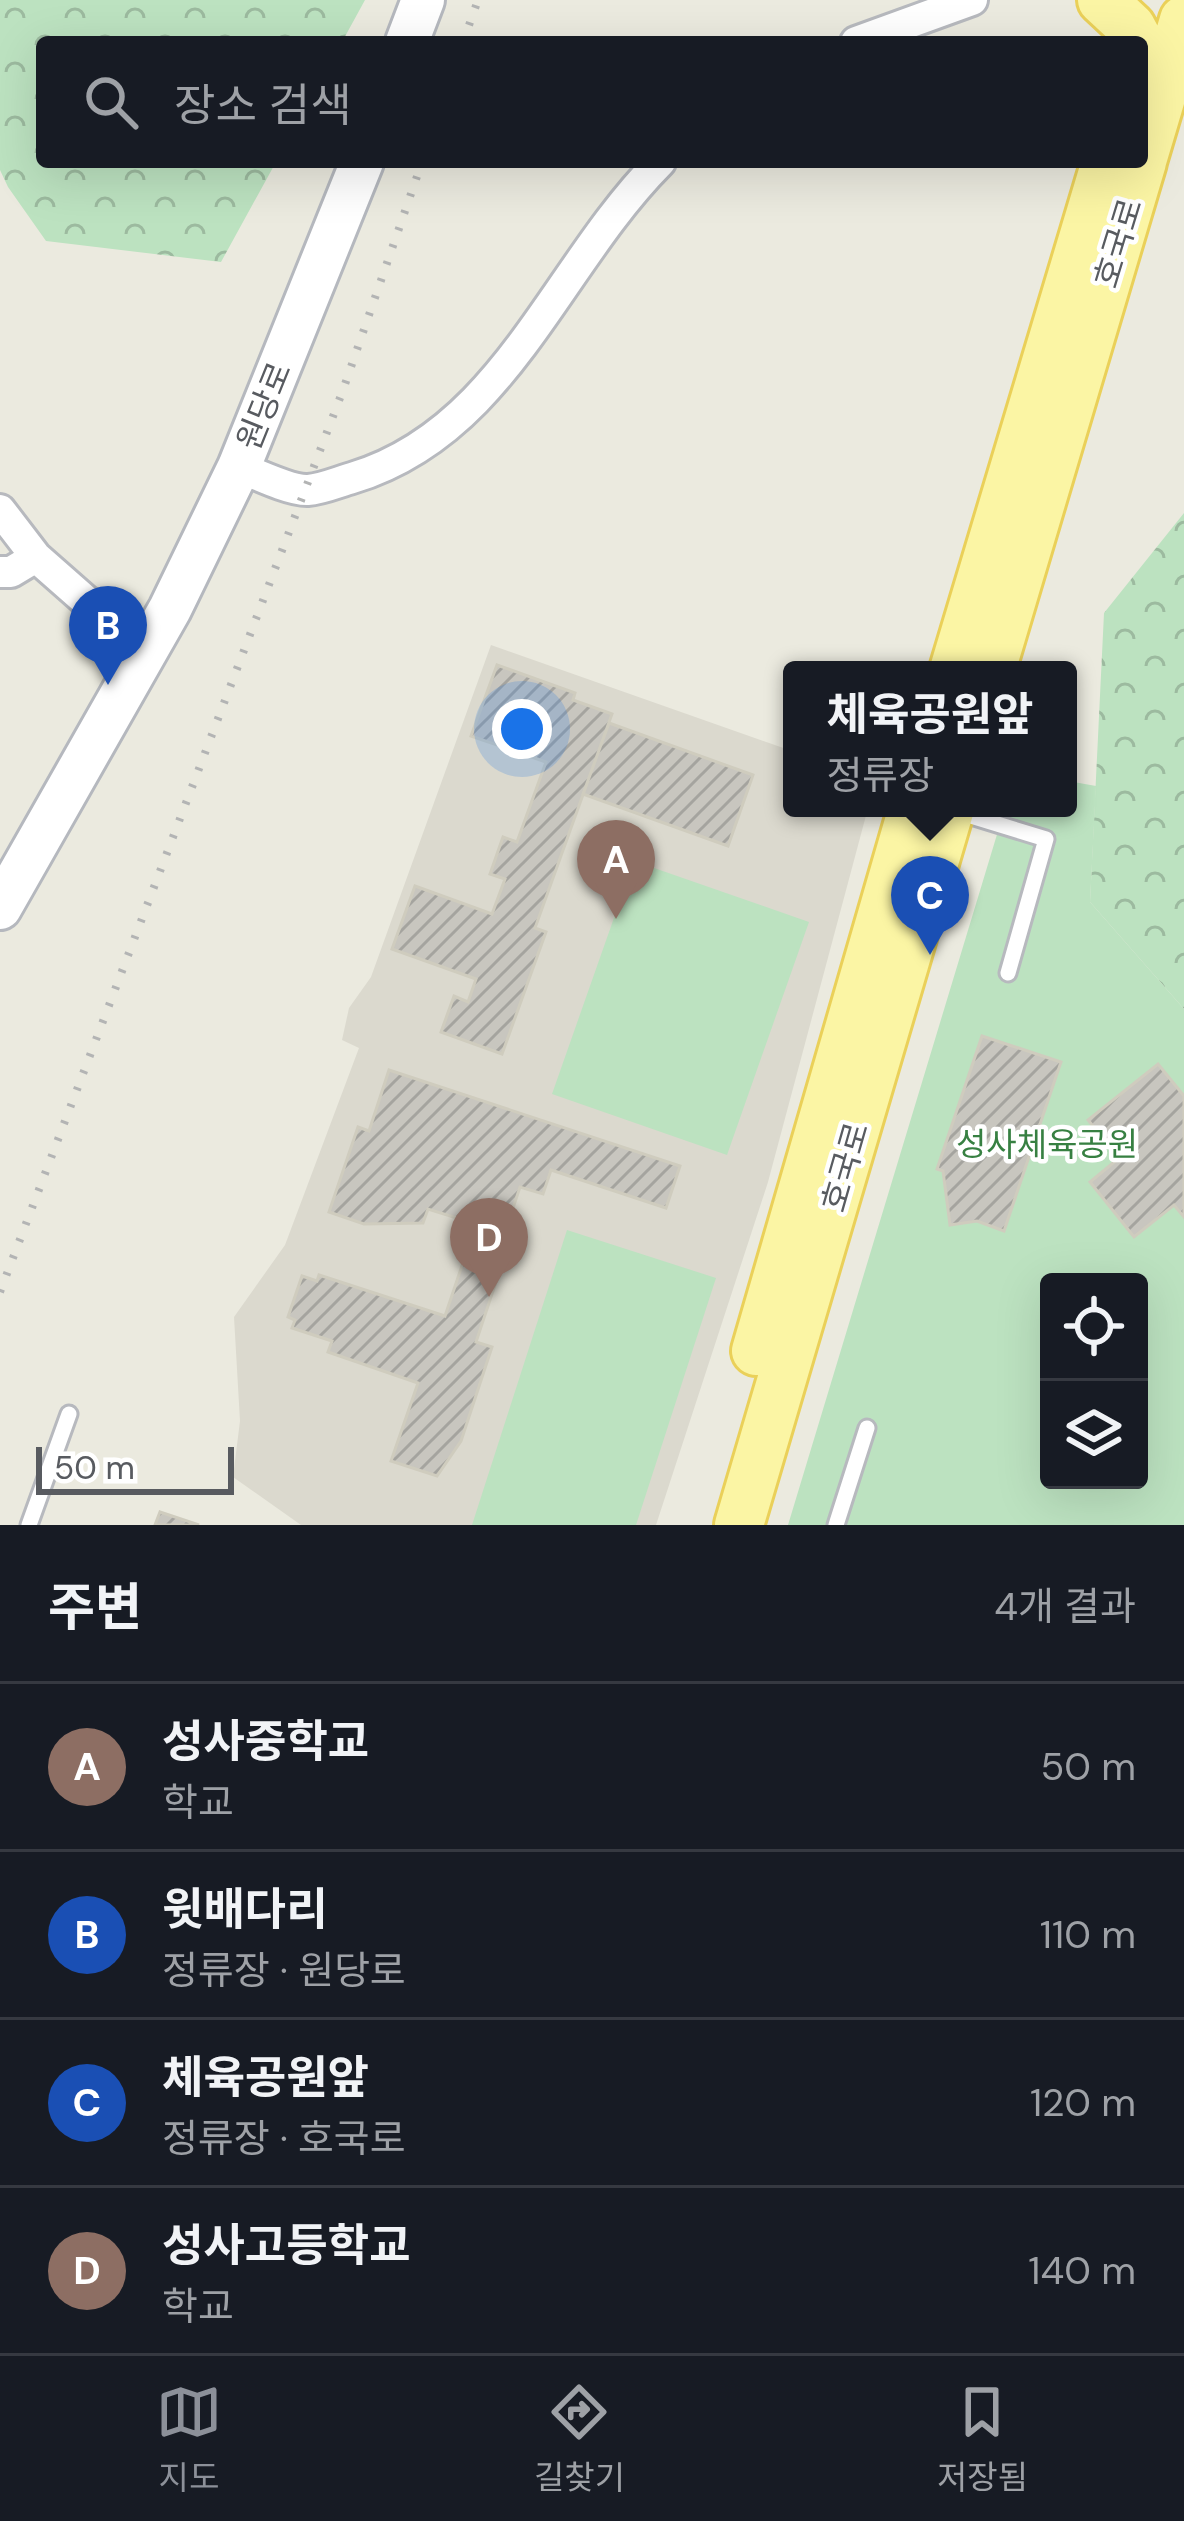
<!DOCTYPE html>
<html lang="ko">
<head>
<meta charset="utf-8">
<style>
	:root { --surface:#171b24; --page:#20242c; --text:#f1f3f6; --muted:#9ea1a6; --line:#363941; --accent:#8c9099 }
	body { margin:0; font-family:"DM Sans","Noto Sans KR",sans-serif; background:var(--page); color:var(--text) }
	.controls { position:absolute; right:36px; bottom:36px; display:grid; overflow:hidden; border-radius:12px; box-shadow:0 12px 48px #0002 }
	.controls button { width:108px; height:108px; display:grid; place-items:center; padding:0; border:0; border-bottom:3px solid var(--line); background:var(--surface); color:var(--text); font:60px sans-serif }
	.scale { position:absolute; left:36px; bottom:30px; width:198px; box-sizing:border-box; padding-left:12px; border:6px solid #585b60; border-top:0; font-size:33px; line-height:42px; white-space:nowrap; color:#585b60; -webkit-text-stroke:9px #fff; paint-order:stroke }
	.you { position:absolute; left:522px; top:729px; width:42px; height:42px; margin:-30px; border:9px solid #fff; border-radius:50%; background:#1a73e8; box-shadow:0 0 0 18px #1a73e833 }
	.badge { display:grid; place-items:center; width:78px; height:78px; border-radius:50%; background:var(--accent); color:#fff; font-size:39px; font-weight:700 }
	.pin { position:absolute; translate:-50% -99px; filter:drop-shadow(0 3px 6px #0008) }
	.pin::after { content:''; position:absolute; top:63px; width:42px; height:36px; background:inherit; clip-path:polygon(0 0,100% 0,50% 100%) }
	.popup { position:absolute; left:783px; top:661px; width:294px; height:156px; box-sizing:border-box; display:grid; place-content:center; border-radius:12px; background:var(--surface); filter:drop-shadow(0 3px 9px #0005); font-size:39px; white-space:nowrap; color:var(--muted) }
	.popup b { font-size:45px; color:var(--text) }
	.popup::after { content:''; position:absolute; left:50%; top:100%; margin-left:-24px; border:24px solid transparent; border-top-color:var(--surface) }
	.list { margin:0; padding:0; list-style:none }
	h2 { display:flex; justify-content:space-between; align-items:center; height:156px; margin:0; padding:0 48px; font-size:51px }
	h2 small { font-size:39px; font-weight:400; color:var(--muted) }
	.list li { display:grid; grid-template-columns:78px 1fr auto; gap:36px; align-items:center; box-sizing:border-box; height:168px; padding:0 48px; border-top:3px solid var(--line) }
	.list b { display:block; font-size:45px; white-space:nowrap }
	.list p { margin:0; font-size:39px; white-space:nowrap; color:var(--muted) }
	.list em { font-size:39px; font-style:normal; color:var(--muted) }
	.icon { flex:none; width:66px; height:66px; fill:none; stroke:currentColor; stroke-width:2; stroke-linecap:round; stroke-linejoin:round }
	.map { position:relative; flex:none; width:1184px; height:1525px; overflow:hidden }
	.search { position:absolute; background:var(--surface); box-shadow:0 12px 48px #0002; left:36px; right:36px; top:36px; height:132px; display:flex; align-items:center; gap:30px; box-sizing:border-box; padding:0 42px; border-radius:12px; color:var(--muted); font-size:45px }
	.sheet { height:828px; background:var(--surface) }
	nav { display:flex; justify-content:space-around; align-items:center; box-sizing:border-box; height:168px; border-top:3px solid var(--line); background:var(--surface); font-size:33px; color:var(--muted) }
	nav a { display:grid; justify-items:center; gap:6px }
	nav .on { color:var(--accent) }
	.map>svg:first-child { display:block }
</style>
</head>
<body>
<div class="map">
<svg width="1184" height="1525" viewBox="0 0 1184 1525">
	<defs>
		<pattern id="forest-crowns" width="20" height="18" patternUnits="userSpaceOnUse" patternTransform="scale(3)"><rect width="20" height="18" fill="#bce2c0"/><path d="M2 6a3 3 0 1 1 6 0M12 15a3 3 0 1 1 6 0" fill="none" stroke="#9cba9f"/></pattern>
		<pattern id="building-hatch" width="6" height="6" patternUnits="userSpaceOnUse" patternTransform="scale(3)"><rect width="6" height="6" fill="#c8c6bf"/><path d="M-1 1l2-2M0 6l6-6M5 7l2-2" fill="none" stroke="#a5a49f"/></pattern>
	</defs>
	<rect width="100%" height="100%" fill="#ebeadf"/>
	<!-- education -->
	<path fill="#dbd9ce" d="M491,645L792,751V808H868L768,1182L656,1525H301L233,1477L240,1421L234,1317L285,1245L359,1048L342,1040L349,1008L371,977Z"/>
	<!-- forest -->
	<path fill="url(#forest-crowns)" d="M0,0H365L342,42H42V162H276L221,262L46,241L8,187L0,170Z
		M1184,513V1009L1090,902L1104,613Z"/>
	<!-- park -->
	<path fill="#bce2c0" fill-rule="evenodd" d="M1068,781L1096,786L1090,902L1184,1009V1525H788L1005,808H1068ZM1049,1282H1139V1480H1049Z
		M634,861L809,922L727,1155L552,1094Z
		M567,1230L716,1278L636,1525H472Z"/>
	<!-- building -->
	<path fill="url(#building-hatch)" stroke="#cfccbe" stroke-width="3" d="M497,665L575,693L573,700L612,714L535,928L546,932L502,1054L441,1032L454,996L468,1002L476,979L392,949L415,886L492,914L505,879L490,874L503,837L517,842L546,762L471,736Z
		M609,723L753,775L728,846L583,794Z
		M982,1036L1061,1062L1004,1231L977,1221L950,1225L943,1171L937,1169Z
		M1158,1064L1184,1096V1217L1174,1205L1134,1237L1090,1182L1119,1158L1088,1120Z
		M389,1070L680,1166L666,1208L551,1170L543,1194L520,1187L502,1241L509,1243L476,1342L492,1347L461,1441L437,1476L391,1461L418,1383L328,1352L332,1341L292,1328L295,1320L288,1317L302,1276L317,1281L319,1275L445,1316L476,1224L428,1209L423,1223L364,1224L329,1212L358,1127L369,1131Z
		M160,1512L199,1525H155Z"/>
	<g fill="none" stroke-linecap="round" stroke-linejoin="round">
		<defs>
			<path id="service" d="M958,812L1046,839L1008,973
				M29,1525L69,1414
				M836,1525L867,1428"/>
			<path id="minor" d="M856,42L972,0
				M239,467C256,474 291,491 308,490C322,489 338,482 352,478C505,432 555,267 660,162
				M0,510L36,557L86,601L152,643
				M0,572H11L36,557"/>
			<path id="secondary" d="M407,42L423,0
				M0,908L170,609L239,467L362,162"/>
			<path id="primary" d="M1102,0L1131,27L1139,42
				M1142,161L1184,20
				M954,670L1106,162
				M991,670L1142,162
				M756,1351L913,808
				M739,1525L950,808"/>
		</defs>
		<!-- service casing -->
		<use href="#service" stroke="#b7b9be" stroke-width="21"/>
		<!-- minor casing -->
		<use href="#minor" stroke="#b7b9be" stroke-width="36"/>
		<!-- secondary casing -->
		<use href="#secondary" stroke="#b5b8be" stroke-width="48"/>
		<!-- primary casing -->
		<use href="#primary" stroke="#ead059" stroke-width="54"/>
		<!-- service -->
		<use href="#service" stroke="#fff" stroke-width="15"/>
		<!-- minor -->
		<use href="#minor" stroke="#fff" stroke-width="30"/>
		<!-- secondary -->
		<use href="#secondary" stroke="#fff" stroke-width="42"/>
		<!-- primary -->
		<use href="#primary" stroke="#fbf5a4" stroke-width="48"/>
		<!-- rail -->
		<path stroke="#b3b4b4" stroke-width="8" stroke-dasharray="3 15" stroke-linecap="butt" d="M463,42L478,0
			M0,1292L343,390L422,162"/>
	</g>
	<g text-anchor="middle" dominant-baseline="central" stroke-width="9" stroke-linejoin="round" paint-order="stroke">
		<!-- street labels -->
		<g font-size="33" fill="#585b60" stroke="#fff">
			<text transform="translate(1118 243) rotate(-73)">호국로</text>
			<text transform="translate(264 406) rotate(-68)">원당로</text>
			<text transform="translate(845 1167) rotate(-74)">호국로</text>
		</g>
		<!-- park labels -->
		<g font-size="33" fill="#378042" stroke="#fff">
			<text x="1047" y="1144">성사체육공원</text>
		</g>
	</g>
</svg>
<div class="controls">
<button><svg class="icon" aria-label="locate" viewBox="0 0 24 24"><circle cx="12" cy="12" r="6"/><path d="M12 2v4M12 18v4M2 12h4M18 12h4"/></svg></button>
<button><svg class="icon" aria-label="layers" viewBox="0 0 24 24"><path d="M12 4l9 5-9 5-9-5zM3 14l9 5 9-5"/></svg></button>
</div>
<div class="scale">50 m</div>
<div class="you"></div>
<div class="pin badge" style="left:616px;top:919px;background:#8d6e63">A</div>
<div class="pin badge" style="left:108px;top:685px;background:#1a4fb4">B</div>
<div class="pin badge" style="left:930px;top:955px;background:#1a4fb4">C</div>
<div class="popup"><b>체육공원앞</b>정류장</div>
<div class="pin badge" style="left:489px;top:1297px;background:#8d6e63">D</div>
<div class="search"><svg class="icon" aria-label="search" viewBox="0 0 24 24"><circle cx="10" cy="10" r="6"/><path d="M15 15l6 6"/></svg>장소 검색</div>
</div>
<section class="sheet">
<h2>주변<small>4개 결과</small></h2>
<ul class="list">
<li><span class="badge" style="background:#8d6e63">A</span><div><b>성사중학교</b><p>학교</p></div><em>50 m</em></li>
<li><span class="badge" style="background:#1a4fb4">B</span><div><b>윗배다리</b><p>정류장 · 원당로</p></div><em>110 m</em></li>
<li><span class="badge" style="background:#1a4fb4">C</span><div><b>체육공원앞</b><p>정류장 · 호국로</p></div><em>120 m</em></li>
<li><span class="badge" style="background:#8d6e63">D</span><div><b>성사고등학교</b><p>학교</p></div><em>140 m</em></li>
</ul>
</section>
<nav>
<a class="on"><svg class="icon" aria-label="map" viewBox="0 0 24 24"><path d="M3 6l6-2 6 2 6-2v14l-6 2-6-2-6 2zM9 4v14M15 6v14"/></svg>지도</a>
<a><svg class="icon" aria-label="directions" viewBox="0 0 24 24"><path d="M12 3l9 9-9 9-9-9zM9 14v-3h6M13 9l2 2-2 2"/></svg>길찾기</a>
<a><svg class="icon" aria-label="saved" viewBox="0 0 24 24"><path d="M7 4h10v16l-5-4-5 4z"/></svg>저장됨</a>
</nav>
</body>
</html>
